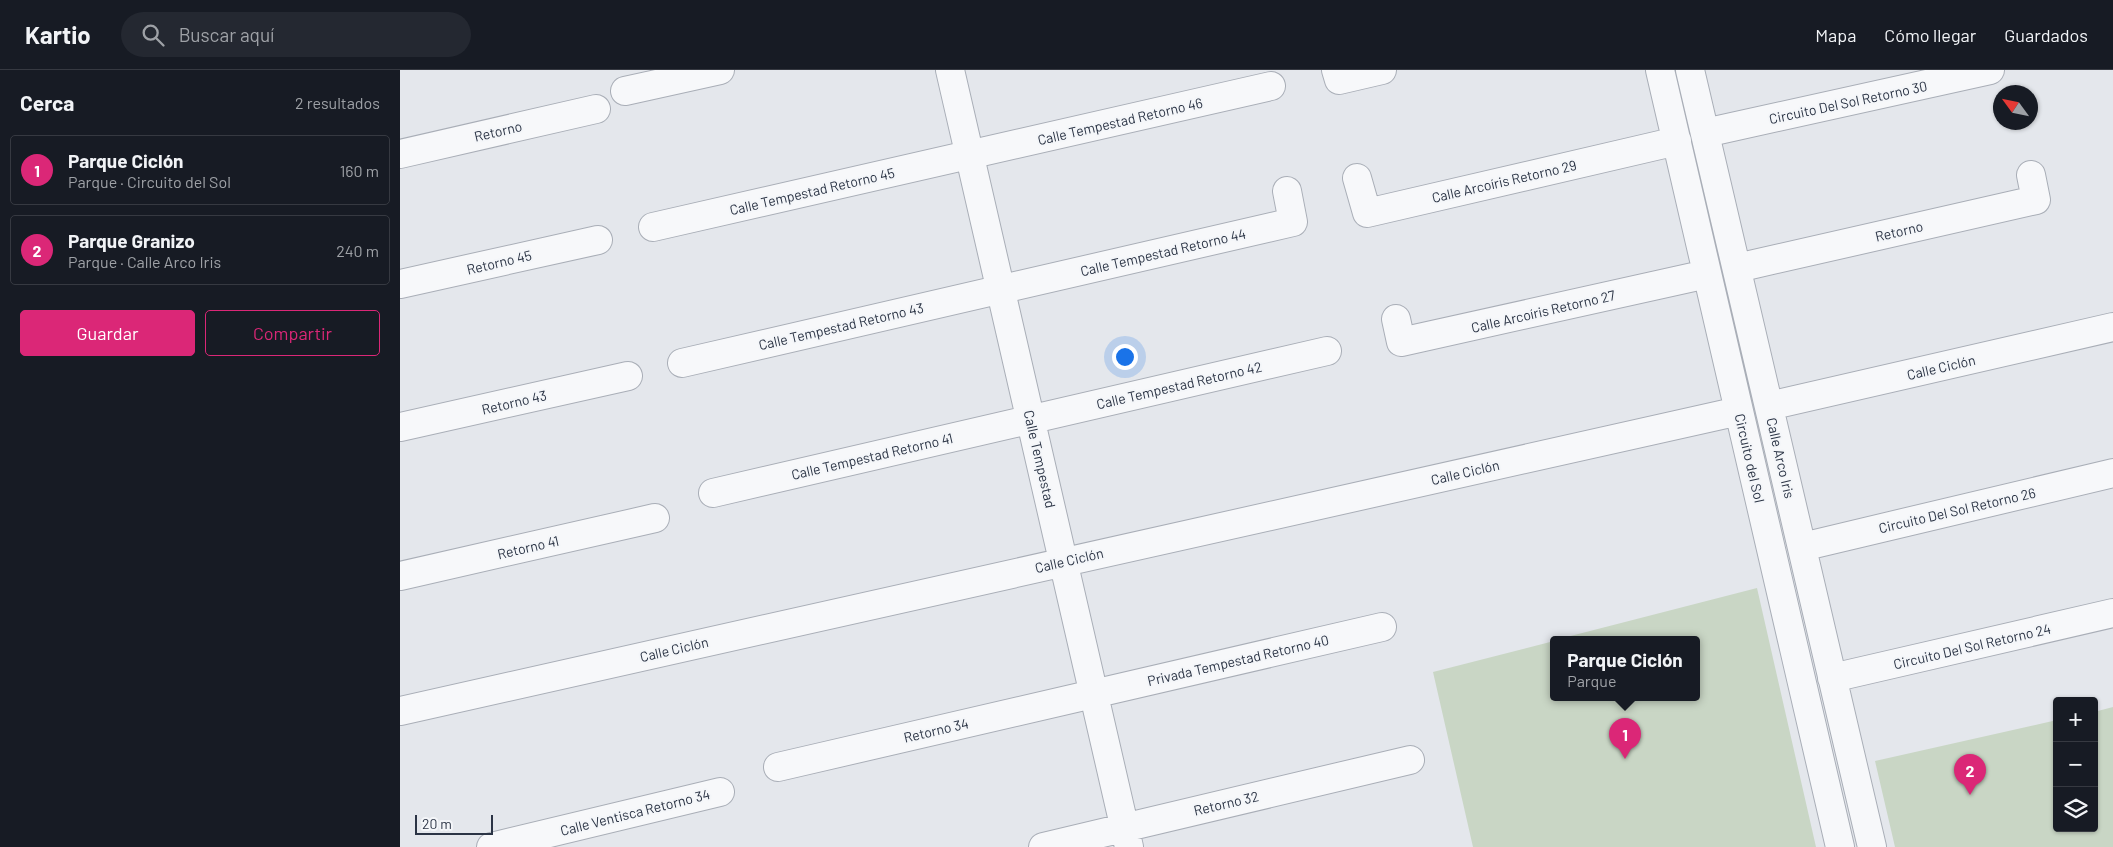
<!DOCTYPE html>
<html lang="es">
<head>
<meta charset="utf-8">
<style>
	:root { --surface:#171b24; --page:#242831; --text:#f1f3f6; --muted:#9ea1a6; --line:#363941; --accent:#db2777 }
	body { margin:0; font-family:Barlow,sans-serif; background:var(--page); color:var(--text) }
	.controls { position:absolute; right:15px; bottom:15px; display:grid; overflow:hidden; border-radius:5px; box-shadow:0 1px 4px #0004 }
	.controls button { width:45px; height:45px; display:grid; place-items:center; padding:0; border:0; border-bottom:1px solid var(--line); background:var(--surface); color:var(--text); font:25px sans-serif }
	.compass { position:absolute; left:1593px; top:15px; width:45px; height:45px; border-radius:50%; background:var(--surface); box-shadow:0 1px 4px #0004; rotate:303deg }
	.scale { position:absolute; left:15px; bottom:12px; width:78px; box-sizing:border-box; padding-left:5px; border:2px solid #2b3445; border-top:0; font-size:14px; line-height:18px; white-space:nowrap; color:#2b3445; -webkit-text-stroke:4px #f4f6f9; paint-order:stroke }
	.you { position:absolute; left:724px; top:286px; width:18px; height:18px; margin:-12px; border:4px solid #fff; border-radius:50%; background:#1a73e8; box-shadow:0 0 0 8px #1a73e833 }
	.badge { display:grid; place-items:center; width:32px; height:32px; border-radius:50%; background:var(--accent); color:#fff; font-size:16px; font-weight:700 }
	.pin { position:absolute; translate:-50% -41px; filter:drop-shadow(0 1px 2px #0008) }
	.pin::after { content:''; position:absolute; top:26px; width:18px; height:15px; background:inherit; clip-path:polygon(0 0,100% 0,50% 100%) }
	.popup { position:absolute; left:1150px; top:566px; width:150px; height:65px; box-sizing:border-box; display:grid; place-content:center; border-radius:5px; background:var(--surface); filter:drop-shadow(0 1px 4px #0005); font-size:16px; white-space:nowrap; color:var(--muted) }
	.popup b { font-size:19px; color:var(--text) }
	.popup::after { content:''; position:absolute; left:50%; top:100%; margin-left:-10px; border:10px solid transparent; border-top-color:var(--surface) }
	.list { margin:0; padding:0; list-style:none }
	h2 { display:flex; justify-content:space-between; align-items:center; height:65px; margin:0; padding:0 20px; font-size:21px }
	h2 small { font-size:16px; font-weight:400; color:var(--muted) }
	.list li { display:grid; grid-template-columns:32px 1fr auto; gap:15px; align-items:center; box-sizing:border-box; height:70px; margin:0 10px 10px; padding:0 10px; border:1px solid var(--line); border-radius:5px }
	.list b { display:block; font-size:19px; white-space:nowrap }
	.list p { margin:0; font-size:16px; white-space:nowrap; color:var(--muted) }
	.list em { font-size:16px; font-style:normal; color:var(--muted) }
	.actions { display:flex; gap:10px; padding:15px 20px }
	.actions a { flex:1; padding:11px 0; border:1px solid var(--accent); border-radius:5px; text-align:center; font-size:18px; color:var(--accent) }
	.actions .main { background:var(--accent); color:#fff }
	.icon { flex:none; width:28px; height:28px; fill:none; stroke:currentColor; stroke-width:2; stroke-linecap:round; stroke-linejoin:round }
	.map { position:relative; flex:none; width:1713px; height:777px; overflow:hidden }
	header { display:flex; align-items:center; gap:30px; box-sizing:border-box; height:70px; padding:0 25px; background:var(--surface); border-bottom:1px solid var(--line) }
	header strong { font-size:24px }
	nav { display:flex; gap:28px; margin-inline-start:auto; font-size:18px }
	.search { width:350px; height:45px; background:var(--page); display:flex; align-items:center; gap:12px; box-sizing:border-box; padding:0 18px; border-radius:28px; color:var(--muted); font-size:19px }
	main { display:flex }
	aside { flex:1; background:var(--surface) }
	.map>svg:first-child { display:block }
</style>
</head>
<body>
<header>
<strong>Kartio</strong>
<div class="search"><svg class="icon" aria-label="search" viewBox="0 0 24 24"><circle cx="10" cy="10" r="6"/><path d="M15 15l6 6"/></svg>Buscar aquí</div>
<nav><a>Mapa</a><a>Cómo llegar</a><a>Guardados</a></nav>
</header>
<main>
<aside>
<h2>Cerca<small>2 resultados</small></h2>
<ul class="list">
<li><span class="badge">1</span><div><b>Parque Ciclón</b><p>Parque · Circuito del Sol</p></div><em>160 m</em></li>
<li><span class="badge">2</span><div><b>Parque Granizo</b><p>Parque · Calle Arco Iris</p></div><em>240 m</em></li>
</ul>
<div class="actions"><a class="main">Guardar</a><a>Compartir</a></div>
</aside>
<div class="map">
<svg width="1713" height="777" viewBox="0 0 1713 777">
	<rect width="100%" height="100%" fill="#e4e7ec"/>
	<!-- green -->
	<path fill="#c9d6c5" d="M1357,518L1416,777H1073L1033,602L1154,571V628H1296V570H1155Z
		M1713,637V777H1495L1475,691L1657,650V758H1694V642Z"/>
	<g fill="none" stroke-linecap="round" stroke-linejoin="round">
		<defs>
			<path id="minor" d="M550,0L729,777
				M936,0L939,10L982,0
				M1260,0L1440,777
				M1290,0L1472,777
				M225,21L320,0
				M1305,63L1590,0
				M0,84L196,39
				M957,108L967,143L1277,71
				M253,157L871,16
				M1337,198L1636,130L1631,105
				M0,214L198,170
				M996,249L1001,272L1307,204
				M282,293L893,152L887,121
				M1369,336L1713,257
				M0,357L228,306
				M313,423L927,281
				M1402,477L1713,403
				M0,506L255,448
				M1432,608L1713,543
				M0,641L1339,341
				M378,697L982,557
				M91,777L320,722
				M643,777L1010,690"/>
		</defs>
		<!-- minor casing -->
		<use href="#minor" stroke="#a9aeb7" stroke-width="30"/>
		<!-- minor -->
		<use href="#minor" stroke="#f7f8fa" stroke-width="28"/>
	</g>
	<g text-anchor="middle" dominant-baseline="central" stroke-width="4" stroke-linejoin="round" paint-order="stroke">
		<!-- street labels -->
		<g font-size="14" fill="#2b3445" stroke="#f4f6f9">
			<text transform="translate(1448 32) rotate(-12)">Circuito Del Sol Retorno 30</text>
			<text transform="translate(720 51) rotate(-13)">Calle Tempestad Retorno 46</text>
			<text transform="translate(98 61) rotate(-13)">Retorno</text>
			<text transform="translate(1104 111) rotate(-13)">Calle Arcoíris Retorno 29</text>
			<text transform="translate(412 121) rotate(-13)">Calle Tempestad Retorno 45</text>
			<text transform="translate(1499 161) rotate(-13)">Retorno</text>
			<text transform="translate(763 182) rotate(-13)">Calle Tempestad Retorno 44</text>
			<text transform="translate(99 192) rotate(-13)">Retorno 45</text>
			<text transform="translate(1143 241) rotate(-13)">Calle Arcoíris Retorno 27</text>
			<text transform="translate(441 256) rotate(-13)">Calle Tempestad Retorno 43</text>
			<text transform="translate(1541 297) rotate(-13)">Calle Ciclón</text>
			<text transform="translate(779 315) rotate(-13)">Calle Tempestad Retorno 42</text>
			<text transform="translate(114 332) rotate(-13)">Retorno 43</text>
			<text transform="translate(472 386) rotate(-13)">Calle Tempestad Retorno 41</text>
			<text transform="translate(1350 388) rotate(77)">Circuito del Sol</text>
			<text transform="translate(1381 388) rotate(77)">Calle Arco Iris</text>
			<text transform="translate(640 389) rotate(77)">Calle Tempestad</text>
			<text transform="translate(1065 402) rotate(-13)">Calle Ciclón</text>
			<text transform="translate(1557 440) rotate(-13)">Circuito Del Sol Retorno 26</text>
			<text transform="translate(128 477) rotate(-13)">Retorno 41</text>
			<text transform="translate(669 490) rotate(-13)">Calle Ciclón</text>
			<text transform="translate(1572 576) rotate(-13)">Circuito Del Sol Retorno 24</text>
			<text transform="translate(274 579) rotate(-13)">Calle Ciclón</text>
			<text transform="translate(838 590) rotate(-13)">Privada Tempestad Retorno 40</text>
			<text transform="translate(536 660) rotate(-13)">Retorno 34</text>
			<text transform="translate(826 733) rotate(-13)">Retorno 32</text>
			<text transform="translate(235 742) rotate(-14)">Calle Ventisca Retorno 34</text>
		</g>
	</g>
</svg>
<div class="controls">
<button>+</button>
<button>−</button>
<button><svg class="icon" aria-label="layers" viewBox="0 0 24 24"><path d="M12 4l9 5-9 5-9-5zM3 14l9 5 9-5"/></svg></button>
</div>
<svg class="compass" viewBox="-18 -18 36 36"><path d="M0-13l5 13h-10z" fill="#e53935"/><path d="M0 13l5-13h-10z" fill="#9ea1a6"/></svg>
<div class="scale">20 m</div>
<div class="you"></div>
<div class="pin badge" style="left:1225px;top:689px">1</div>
<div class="popup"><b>Parque Ciclón</b>Parque</div>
<div class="pin badge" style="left:1570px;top:725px">2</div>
</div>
</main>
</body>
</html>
